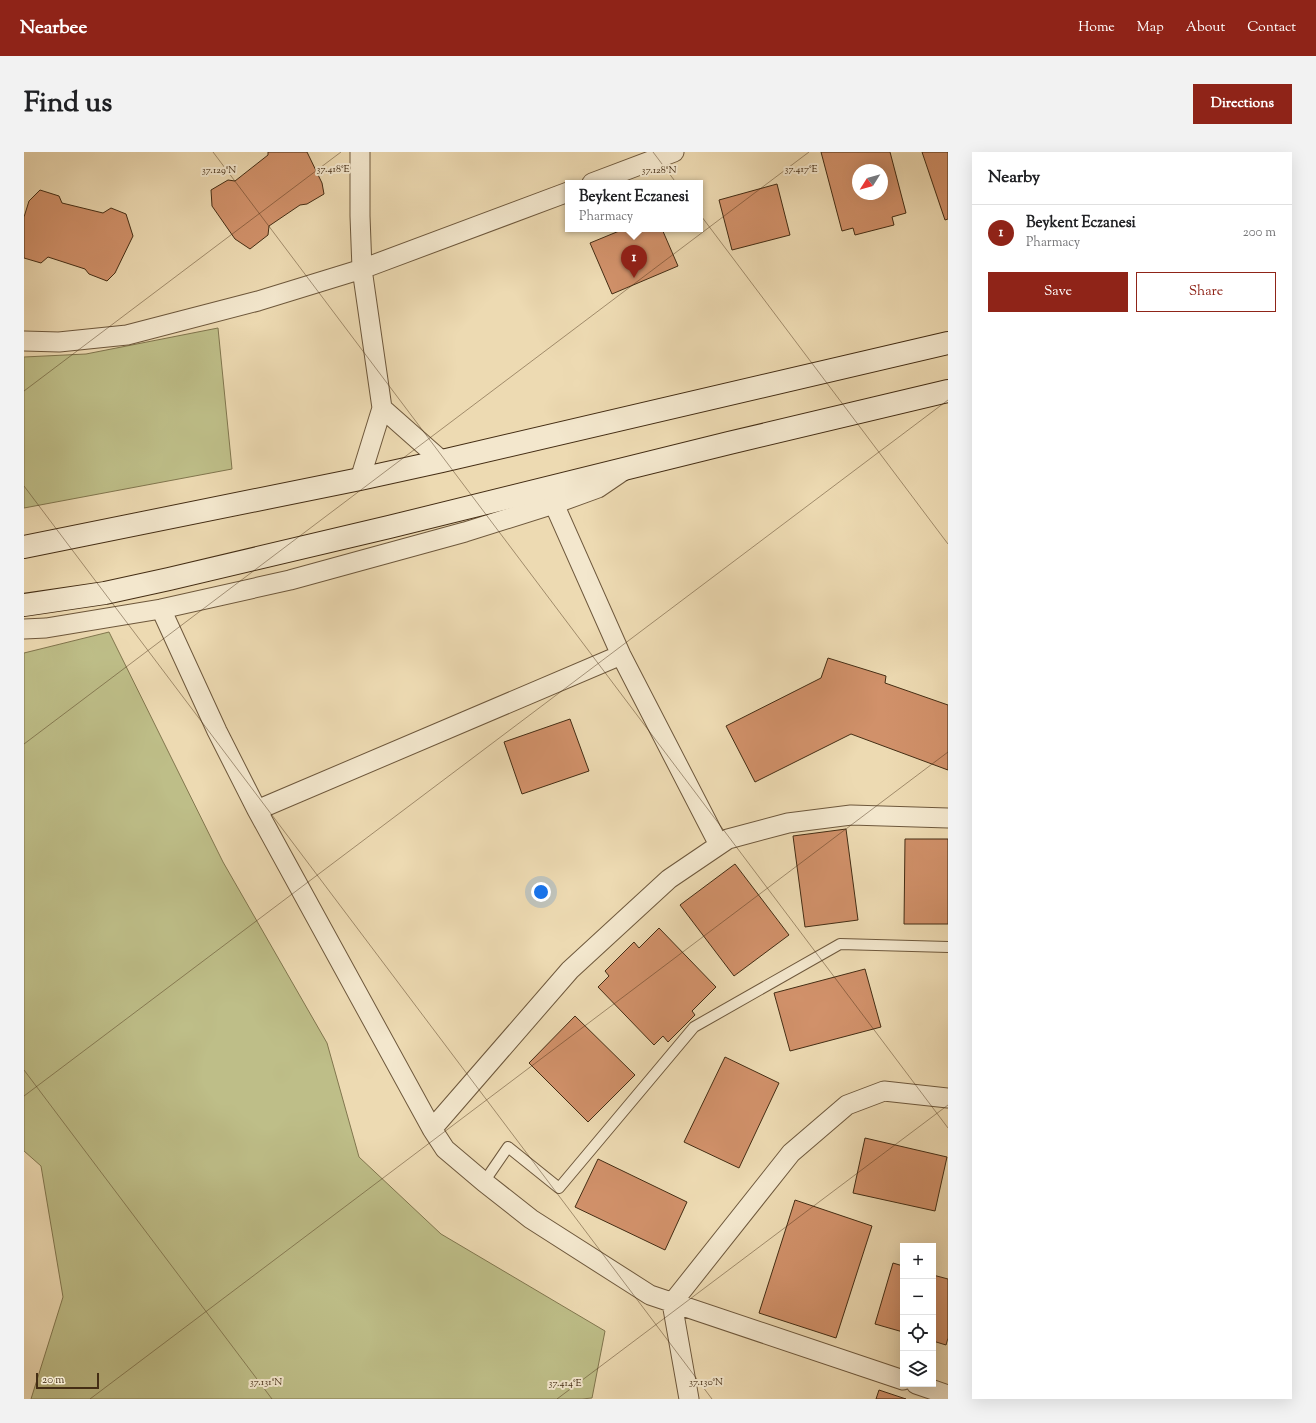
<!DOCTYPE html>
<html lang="en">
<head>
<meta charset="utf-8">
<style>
	:root { --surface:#fff; --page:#f2f2f2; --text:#202124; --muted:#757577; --line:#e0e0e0; --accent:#8f2418 }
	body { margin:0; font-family:"Sorts Mill Goudy",serif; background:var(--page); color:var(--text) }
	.controls { position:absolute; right:12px; bottom:12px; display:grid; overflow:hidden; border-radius:0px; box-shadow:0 4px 16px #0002 }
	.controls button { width:36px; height:36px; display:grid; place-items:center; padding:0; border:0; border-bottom:1px solid var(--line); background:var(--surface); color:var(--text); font:20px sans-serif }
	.compass { position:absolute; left:828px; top:12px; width:36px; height:36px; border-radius:50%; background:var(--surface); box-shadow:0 4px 16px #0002; rotate:233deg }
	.scale { position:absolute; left:12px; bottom:10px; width:63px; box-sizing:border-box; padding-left:4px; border:2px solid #442d14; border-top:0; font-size:11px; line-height:14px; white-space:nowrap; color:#442d14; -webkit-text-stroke:3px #f3e7cd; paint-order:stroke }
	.you { position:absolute; left:517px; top:740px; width:14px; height:14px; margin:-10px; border:3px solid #fff; border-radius:50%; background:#1a73e8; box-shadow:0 0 0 6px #1a73e833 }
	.badge { display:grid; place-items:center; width:26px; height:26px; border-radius:50%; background:var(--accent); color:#fff; font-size:13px; font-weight:700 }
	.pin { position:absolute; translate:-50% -33px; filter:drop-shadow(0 1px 2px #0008) }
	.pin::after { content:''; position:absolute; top:21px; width:14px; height:12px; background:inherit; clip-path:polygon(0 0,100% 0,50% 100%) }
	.popup { position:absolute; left:541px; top:28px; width:138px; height:52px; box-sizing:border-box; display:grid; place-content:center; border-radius:0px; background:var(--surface); filter:drop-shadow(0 1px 3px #0005); font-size:13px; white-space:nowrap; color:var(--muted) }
	.popup b { font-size:15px; color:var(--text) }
	.popup::after { content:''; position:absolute; left:50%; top:100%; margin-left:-8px; border:8px solid transparent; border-top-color:var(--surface) }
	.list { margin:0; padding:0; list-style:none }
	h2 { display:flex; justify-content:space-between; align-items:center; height:52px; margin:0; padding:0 16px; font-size:17px }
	h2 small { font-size:13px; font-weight:400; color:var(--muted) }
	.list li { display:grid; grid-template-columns:26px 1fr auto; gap:12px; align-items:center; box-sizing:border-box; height:56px; padding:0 16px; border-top:1px solid var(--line) }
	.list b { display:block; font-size:15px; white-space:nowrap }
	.list p { margin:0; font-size:13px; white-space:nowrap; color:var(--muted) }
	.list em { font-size:13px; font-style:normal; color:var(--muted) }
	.actions { display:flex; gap:8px; padding:12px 16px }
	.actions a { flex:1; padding:9px 0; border:1px solid var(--accent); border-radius:0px; text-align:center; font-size:14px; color:var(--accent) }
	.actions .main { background:var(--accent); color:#fff }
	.icon { flex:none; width:22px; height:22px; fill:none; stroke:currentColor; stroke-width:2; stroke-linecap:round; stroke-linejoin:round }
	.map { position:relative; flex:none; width:924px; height:1247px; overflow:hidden; border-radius:0px }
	header { display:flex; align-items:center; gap:24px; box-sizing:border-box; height:56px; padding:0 20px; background:var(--accent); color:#fff }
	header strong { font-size:19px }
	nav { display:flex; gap:22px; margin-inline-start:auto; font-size:14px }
	.intro { display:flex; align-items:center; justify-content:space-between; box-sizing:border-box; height:96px; padding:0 24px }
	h1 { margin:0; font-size:28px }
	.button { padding:10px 18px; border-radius:0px; background:var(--accent); color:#fff; font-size:14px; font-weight:700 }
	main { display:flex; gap:24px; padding:0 24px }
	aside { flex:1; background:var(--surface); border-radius:0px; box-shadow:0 4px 16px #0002 }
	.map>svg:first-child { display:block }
</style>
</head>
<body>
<header>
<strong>Nearbee</strong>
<nav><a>Home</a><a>Map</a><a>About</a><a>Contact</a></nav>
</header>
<div class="intro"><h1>Find us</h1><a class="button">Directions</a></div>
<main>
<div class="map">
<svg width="924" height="1247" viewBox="0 0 924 1247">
	<rect width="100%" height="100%" fill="#eddab2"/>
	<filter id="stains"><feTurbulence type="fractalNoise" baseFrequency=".005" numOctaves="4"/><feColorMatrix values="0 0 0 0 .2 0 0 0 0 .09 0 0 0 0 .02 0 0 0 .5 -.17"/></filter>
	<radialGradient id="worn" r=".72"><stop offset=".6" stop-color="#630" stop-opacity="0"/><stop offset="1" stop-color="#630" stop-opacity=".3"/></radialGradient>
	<!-- green -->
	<path fill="#bebe88" stroke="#81764e" d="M194,176L208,317L0,356V205L62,202Z
		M85,480L199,710L303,891L335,1005L417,1082L581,1179L568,1246L558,1247H7L39,1145L17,1014L0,999V501Z"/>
	<!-- building -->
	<path fill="#d1916a" stroke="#442d14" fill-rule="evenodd" d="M244,0H283L298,31L300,42L283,52L276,53L245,74L244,83L226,97L211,87L188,54L187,38L204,28L211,29L244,3Z
		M797,0H866L882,61L868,65L870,73L831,83L829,76L818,79ZM834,18H858V42H834Z
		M898,0H924V67L921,68Z
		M753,32L766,83L708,98L695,48Z
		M16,38L35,44L38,51L79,61L87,56L102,62L109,84L91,121L83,129L65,122L61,117L24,105L17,111L0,106V65L5,49Z
		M600,77H638L654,114L588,142L566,91Z
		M804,506L862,524L861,531L924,553V618L827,582L731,630L702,574L797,526Z
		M546,567L565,619L498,642L480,590Z
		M822,677L834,768L781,775L769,684Z
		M881,687H924V772H880Z
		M711,712L765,783L710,824L656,753Z
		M635,776L692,835L668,859L671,863L644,890L639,884L630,893L574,835L585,824L581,819L610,790L615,796Z
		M841,817L857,875L766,899L750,841Z
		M551,864L611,923L564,970L505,911Z
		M701,905L755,931L715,1016L660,990Z
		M841,986L923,1005L911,1059L829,1041Z
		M574,1007L663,1050L641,1098L551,1055Z
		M771,1048L848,1074L812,1186L735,1161Z
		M869,1111L879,1114V1180L851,1172Z
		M909,1123L924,1127V1186L922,1193L909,1189Z
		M855,1238L882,1247H852Z"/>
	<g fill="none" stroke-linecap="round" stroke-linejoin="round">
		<defs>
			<path id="lane" d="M460,1030L484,995L535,1036L670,875L816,792L924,795"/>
			<path id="street" d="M336,0V64L338,117L358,256L336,327
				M568,31L650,0
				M0,189L35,190L103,183L234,149L338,117L544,40
				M358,256L418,309
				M530,352L597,503L695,693
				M137,457L193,579L233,658L408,977L421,997L460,1030L507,1067L626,1143L879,1228
				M0,477L22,476L137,457L266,428L441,380L530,352L574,336L599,319
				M233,658L597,503
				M408,977L546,818L645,727L704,687L764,671L827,663L924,666
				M892,1232L924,1243
				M665,1247L648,1151L767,1001L823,953L860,939L924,946"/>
			<path id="secondary" d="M0,395L336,327L418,309L924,191
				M0,453L81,441L145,427L365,375L705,291L924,239"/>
		</defs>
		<!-- lane casing -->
		<use href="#lane" stroke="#6e583c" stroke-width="12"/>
		<!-- street casing -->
		<use href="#street" stroke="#6e583c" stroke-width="21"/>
		<!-- secondary casing -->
		<use href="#secondary" stroke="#442d14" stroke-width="24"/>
		<!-- lane -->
		<use href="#lane" stroke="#f3e7cd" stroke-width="10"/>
		<!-- street -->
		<use href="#street" stroke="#f3e7cd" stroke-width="19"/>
		<!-- secondary -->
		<use href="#secondary" stroke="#f3e7cd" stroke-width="22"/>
	</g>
	<!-- ticks -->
	<path fill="none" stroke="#442d14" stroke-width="1" stroke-opacity="0.45" d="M189,0L924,976M629,0L924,392M0,239L317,0M0,334L688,1247M0,592L785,0M0,918L248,1247M0,944L924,248M66,1247L924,600M533,1247L924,953"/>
	<g font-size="10" text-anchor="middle" fill="#442d14" stroke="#f3e7cd" stroke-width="4" stroke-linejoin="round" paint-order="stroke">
		<text x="309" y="20">37.418°E</text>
		<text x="777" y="20">37.417°E</text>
		<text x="195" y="21">37.129°N</text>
		<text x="635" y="21">37.128°N</text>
		<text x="242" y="1233">37.131°N</text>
		<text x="682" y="1233">37.130°N</text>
		<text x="541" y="1234">37.414°E</text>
	</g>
	<rect width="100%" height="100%" filter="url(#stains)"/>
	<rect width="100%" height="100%" fill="url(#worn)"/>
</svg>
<div class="controls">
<button>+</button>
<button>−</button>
<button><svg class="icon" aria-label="locate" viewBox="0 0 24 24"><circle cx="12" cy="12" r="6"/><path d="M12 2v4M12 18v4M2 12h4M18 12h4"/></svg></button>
<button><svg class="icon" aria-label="layers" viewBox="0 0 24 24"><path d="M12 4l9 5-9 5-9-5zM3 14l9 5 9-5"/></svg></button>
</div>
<svg class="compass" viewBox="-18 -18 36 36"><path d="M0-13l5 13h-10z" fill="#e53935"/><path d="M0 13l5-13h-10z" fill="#757577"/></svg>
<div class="scale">20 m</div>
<div class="you"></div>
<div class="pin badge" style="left:610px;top:126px">1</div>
<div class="popup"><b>Beykent Eczanesi</b>Pharmacy</div>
</div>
<aside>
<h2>Nearby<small></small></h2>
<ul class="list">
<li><span class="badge">1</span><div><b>Beykent Eczanesi</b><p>Pharmacy</p></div><em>200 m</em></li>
</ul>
<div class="actions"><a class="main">Save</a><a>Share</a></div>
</aside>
</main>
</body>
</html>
